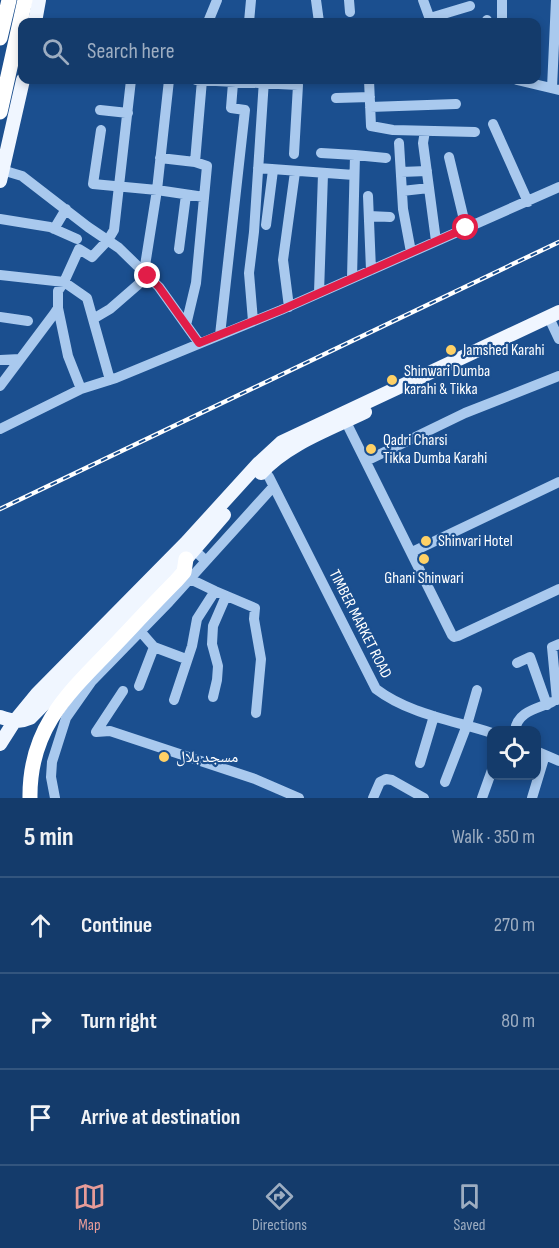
<!DOCTYPE html>
<html lang="en">
<head>
<meta charset="utf-8">
<style>
	:root { --surface:#143b6b; --page:#1d4271; --text:#f1f3f6; --muted:#9dadc1; --line:#33557e; --accent:#e69b98 }
	body { margin:0; font-family:"Sofia Sans Condensed","Noto Naskh Arabic",sans-serif; background:var(--page); color:var(--text) }
	.controls { position:absolute; right:18px; bottom:18px; display:grid; overflow:hidden; border-radius:12px; box-shadow:0 3px 9px #0003 }
	.controls button { width:54px; height:54px; display:grid; place-items:center; padding:0; border:0; border-bottom:2px solid var(--line); background:var(--surface); color:var(--text); font:30px sans-serif }
	.stop { position:absolute; width:18px; height:18px; margin:-14px; border:4px solid #e11d48; border-radius:50%; background:#fff }
	.stop.end { background:#e11d48; border-color:#fff; box-shadow:0 2px 6px #0008 }
	.list { margin:0; padding:0; list-style:none }
	h2 { display:flex; justify-content:space-between; align-items:center; height:78px; margin:0; padding:0 24px; font-size:26px }
	h2 small { font-size:20px; font-weight:400; color:var(--muted) }
	.list li { display:grid; grid-template-columns:39px 1fr auto; gap:18px; align-items:center; box-sizing:border-box; height:96px; padding:0 24px; border-top:2px solid var(--line) }
	.list b { display:block; font-size:22px; white-space:nowrap }
	.list em { font-size:20px; font-style:normal; color:var(--muted) }
	.icon { flex:none; width:33px; height:33px; fill:none; stroke:currentColor; stroke-width:2; stroke-linecap:round; stroke-linejoin:round }
	.map { position:relative; flex:none; width:559px; height:798px; overflow:hidden }
	.search { position:absolute; background:var(--surface); box-shadow:0 3px 9px #0003; left:18px; right:18px; top:18px; height:66px; display:flex; align-items:center; gap:15px; box-sizing:border-box; padding:0 21px; border-radius:12px; color:var(--muted); font-size:22px }
	.sheet { height:366px; background:var(--surface) }
	nav { display:flex; justify-content:space-around; align-items:center; box-sizing:border-box; height:84px; border-top:2px solid var(--line); background:var(--surface); font-size:16px; color:var(--muted) }
	nav a { display:grid; justify-items:center; gap:3px }
	nav .on { color:var(--accent) }
	.map>svg:first-child { display:block }
</style>
</head>
<body>
<div class="map">
<svg width="559" height="798" viewBox="0 0 559 798">
	<rect width="100%" height="100%" fill="#1b4f8f"/>
	<g fill="none" stroke-linecap="round" stroke-linejoin="round">
		<!-- minor -->
		<path stroke="#a9c9ee" stroke-width="10" d="M316,0L319,22
			M349,0L350,12
			M423,0L431,22
			M502,0V22
			M430,18L470,6
			M208,22L217,0
			M249,22L251,0
			M486,22L487,20
			M196,80L298,85L294,154
			M369,80L371,126L393,130L475,132
			M517,80L559,90
			M552,88L556,0
			M336,98L370,97
			M370,107L456,104
			M100,110L128,113
			M493,124L528,202
			M101,130L93,184L157,190L204,197
			M425,131L423,143L429,188
			M399,143L403,209L411,252
			M321,153L355,155L352,278
			M355,155L386,158
			M449,157L466,228
			M160,158L195,162
			M258,168L354,175
			M2,170L22,176L88,227L119,248L159,287L199,343
			M401,172L427,171
			M402,191L429,188L436,241
			M368,196L371,270
			M369,216L390,217
			M0,219L50,227L77,239
			M266,225L273,170
			M54,229L66,209
			M179,249L186,195
			M144,272L157,190L169,80
			M0,275L64,282L87,298L110,380
			M319,293L323,174
			M289,307L283,260L295,172
			M58,308L68,356L81,389
			M0,317L28,321
			M93,319L110,309L148,276
			M253,321L249,273L254,232L264,80
			M551,322L559,339
			M186,325L196,283L207,166L195,162L202,80
			M220,335L245,110L231,108L233,83
			M0,360L20,359
			M0,386L54,314L58,308V291L64,282L79,249L92,257L108,240L114,230L131,80
			M346,422L452,635L454,637L458,636L559,589
			M0,429L81,389L116,378L281,310L559,187
			M366,461L465,413L559,376
			M259,465L269,477L376,689C409,714 452,720 492,733
			M412,552L559,482
			M206,561L273,487
			M190,579L215,591L255,608L254,619L261,659L256,713
			M140,631L154,647L186,659
			M517,663L530,657L547,705
			M139,686L154,647
			M123,691L96,732L110,731L255,779L299,798
			M213,697L217,680L218,666L212,644L213,626L226,596
			M174,700L192,646L197,619L215,591
			M557,700L552,647L559,644
			M515,730C518,711 537,709 552,702
			M536,751L559,761
			M420,763L434,716
			M445,782L467,725L477,690
			M55,798L51,777L52,762L66,718L92,681L169,602L206,561L190,546
			M373,798L380,782L386,779L392,780L424,798
			M482,798L492,770
			M532,798L545,755"/>
		<!-- major -->
		<path stroke="#f0f6ff" stroke-width="14" d="M35,22L39,0
			M0,181L23,80
			M261,473C287,444 330,429 365,412
			M0,717C12,721 19,723 30,718L186,559L224,515
			M0,744L14,722L37,694L186,543L258,464L282,442L559,312"/>
		<!-- highway -->
		<path stroke="#fff" stroke-width="15" d="M0,38L9,0
			M0,112L25,0
			M30,798C29,730 66,695 110,650C132,627 154,603 176,581L184,572L186,559"/>
		<defs>
			<path id="rail" d="M0,509L559,242"/>
		</defs>
		<!-- rail casing -->
		<use href="#rail" stroke="#fff" stroke-width="4.5"/>
		<!-- rail -->
		<use href="#rail" stroke="#1b4f8f" stroke-width="2" stroke-dasharray="7" stroke-linecap="butt"/>
	</g>
	<g fill="none" stroke-linecap="round" stroke-linejoin="round">
		<!-- route -->
		<path stroke="#e11d48" stroke-width="8" d="M148,276L159,287L199,343L281,310L466,228"/>
	</g>
	<!-- markers -->
	<g fill="#ffd166" stroke="#1b4f8f" stroke-width="2">
		<circle cx="451" cy="350" r="6"/>
		<circle cx="392" cy="380" r="6"/>
		<circle cx="371" cy="449" r="6"/>
		<circle cx="426" cy="541" r="6"/>
		<circle cx="424" cy="559" r="6"/>
		<circle cx="164" cy="757" r="6"/>
	</g>
	<g text-anchor="middle" dominant-baseline="central" stroke-width="4.5" stroke-linejoin="round" paint-order="stroke">
		<!-- poi labels -->
		<g font-size="16" fill="#fff" stroke="#1b4f8f" text-anchor="start">
			<text x="463" y="350">Jamshed Karahi</text>
			<text x="404" y="371">Shinwari Dumba<tspan x="404" dy="18">karahi &amp; Tikka</tspan></text>
			<text x="383" y="440">Qadri Charsi<tspan x="383" dy="18">Tikka Dumba Karahi</tspan></text>
			<text x="438" y="541">Shinvari Hotel</text>
			<text x="424" y="578" text-anchor="middle">Ghani Shinwari</text>
			<text x="176" y="757">مسجد بلال</text>
		</g>
		<!-- street labels -->
		<g font-size="16" fill="#fff" stroke="#1b4f8f">
			<text transform="translate(360 624) rotate(63)">TIMBER MARKET ROAD</text>
		</g>
	</g>
</svg>
<div class="controls">
<button><svg class="icon" aria-label="locate" viewBox="0 0 24 24"><circle cx="12" cy="12" r="6"/><path d="M12 2v4M12 18v4M2 12h4M18 12h4"/></svg></button>
</div>
<div class="stop" style="left:466px;top:228px"></div>
<div class="stop end" style="left:148px;top:276px"></div>
<div class="search"><svg class="icon" aria-label="search" viewBox="0 0 24 24"><circle cx="10" cy="10" r="6"/><path d="M15 15l6 6"/></svg>Search here</div>
</div>
<section class="sheet">
<h2>5 min<small>Walk · 350 m</small></h2>
<ul class="list">
<li><svg class="icon" aria-label="ahead" viewBox="0 0 24 24"><path d="M12 20V5M6 11l6-6 6 6"/></svg><div><b>Continue</b></div><em>270 m</em></li>
<li><svg class="icon" aria-label="right" viewBox="0 0 24 24"><path d="M7 20v-9h11M14 6l5 5-5 5"/></svg><div><b>Turn right</b></div><em>80 m</em></li>
<li><svg class="icon" aria-label="arrive" viewBox="0 0 24 24"><path d="M6 21V4h12l-3 4 3 4H6"/></svg><div><b>Arrive at destination</b></div></li>
</ul>
</section>
<nav>
<a class="on"><svg class="icon" aria-label="map" viewBox="0 0 24 24"><path d="M3 6l6-2 6 2 6-2v14l-6 2-6-2-6 2zM9 4v14M15 6v14"/></svg>Map</a>
<a><svg class="icon" aria-label="directions" viewBox="0 0 24 24"><path d="M12 3l9 9-9 9-9-9zM9 14v-3h6M13 9l2 2-2 2"/></svg>Directions</a>
<a><svg class="icon" aria-label="saved" viewBox="0 0 24 24"><path d="M7 4h10v16l-5-4-5 4z"/></svg>Saved</a>
</nav>
</body>
</html>
